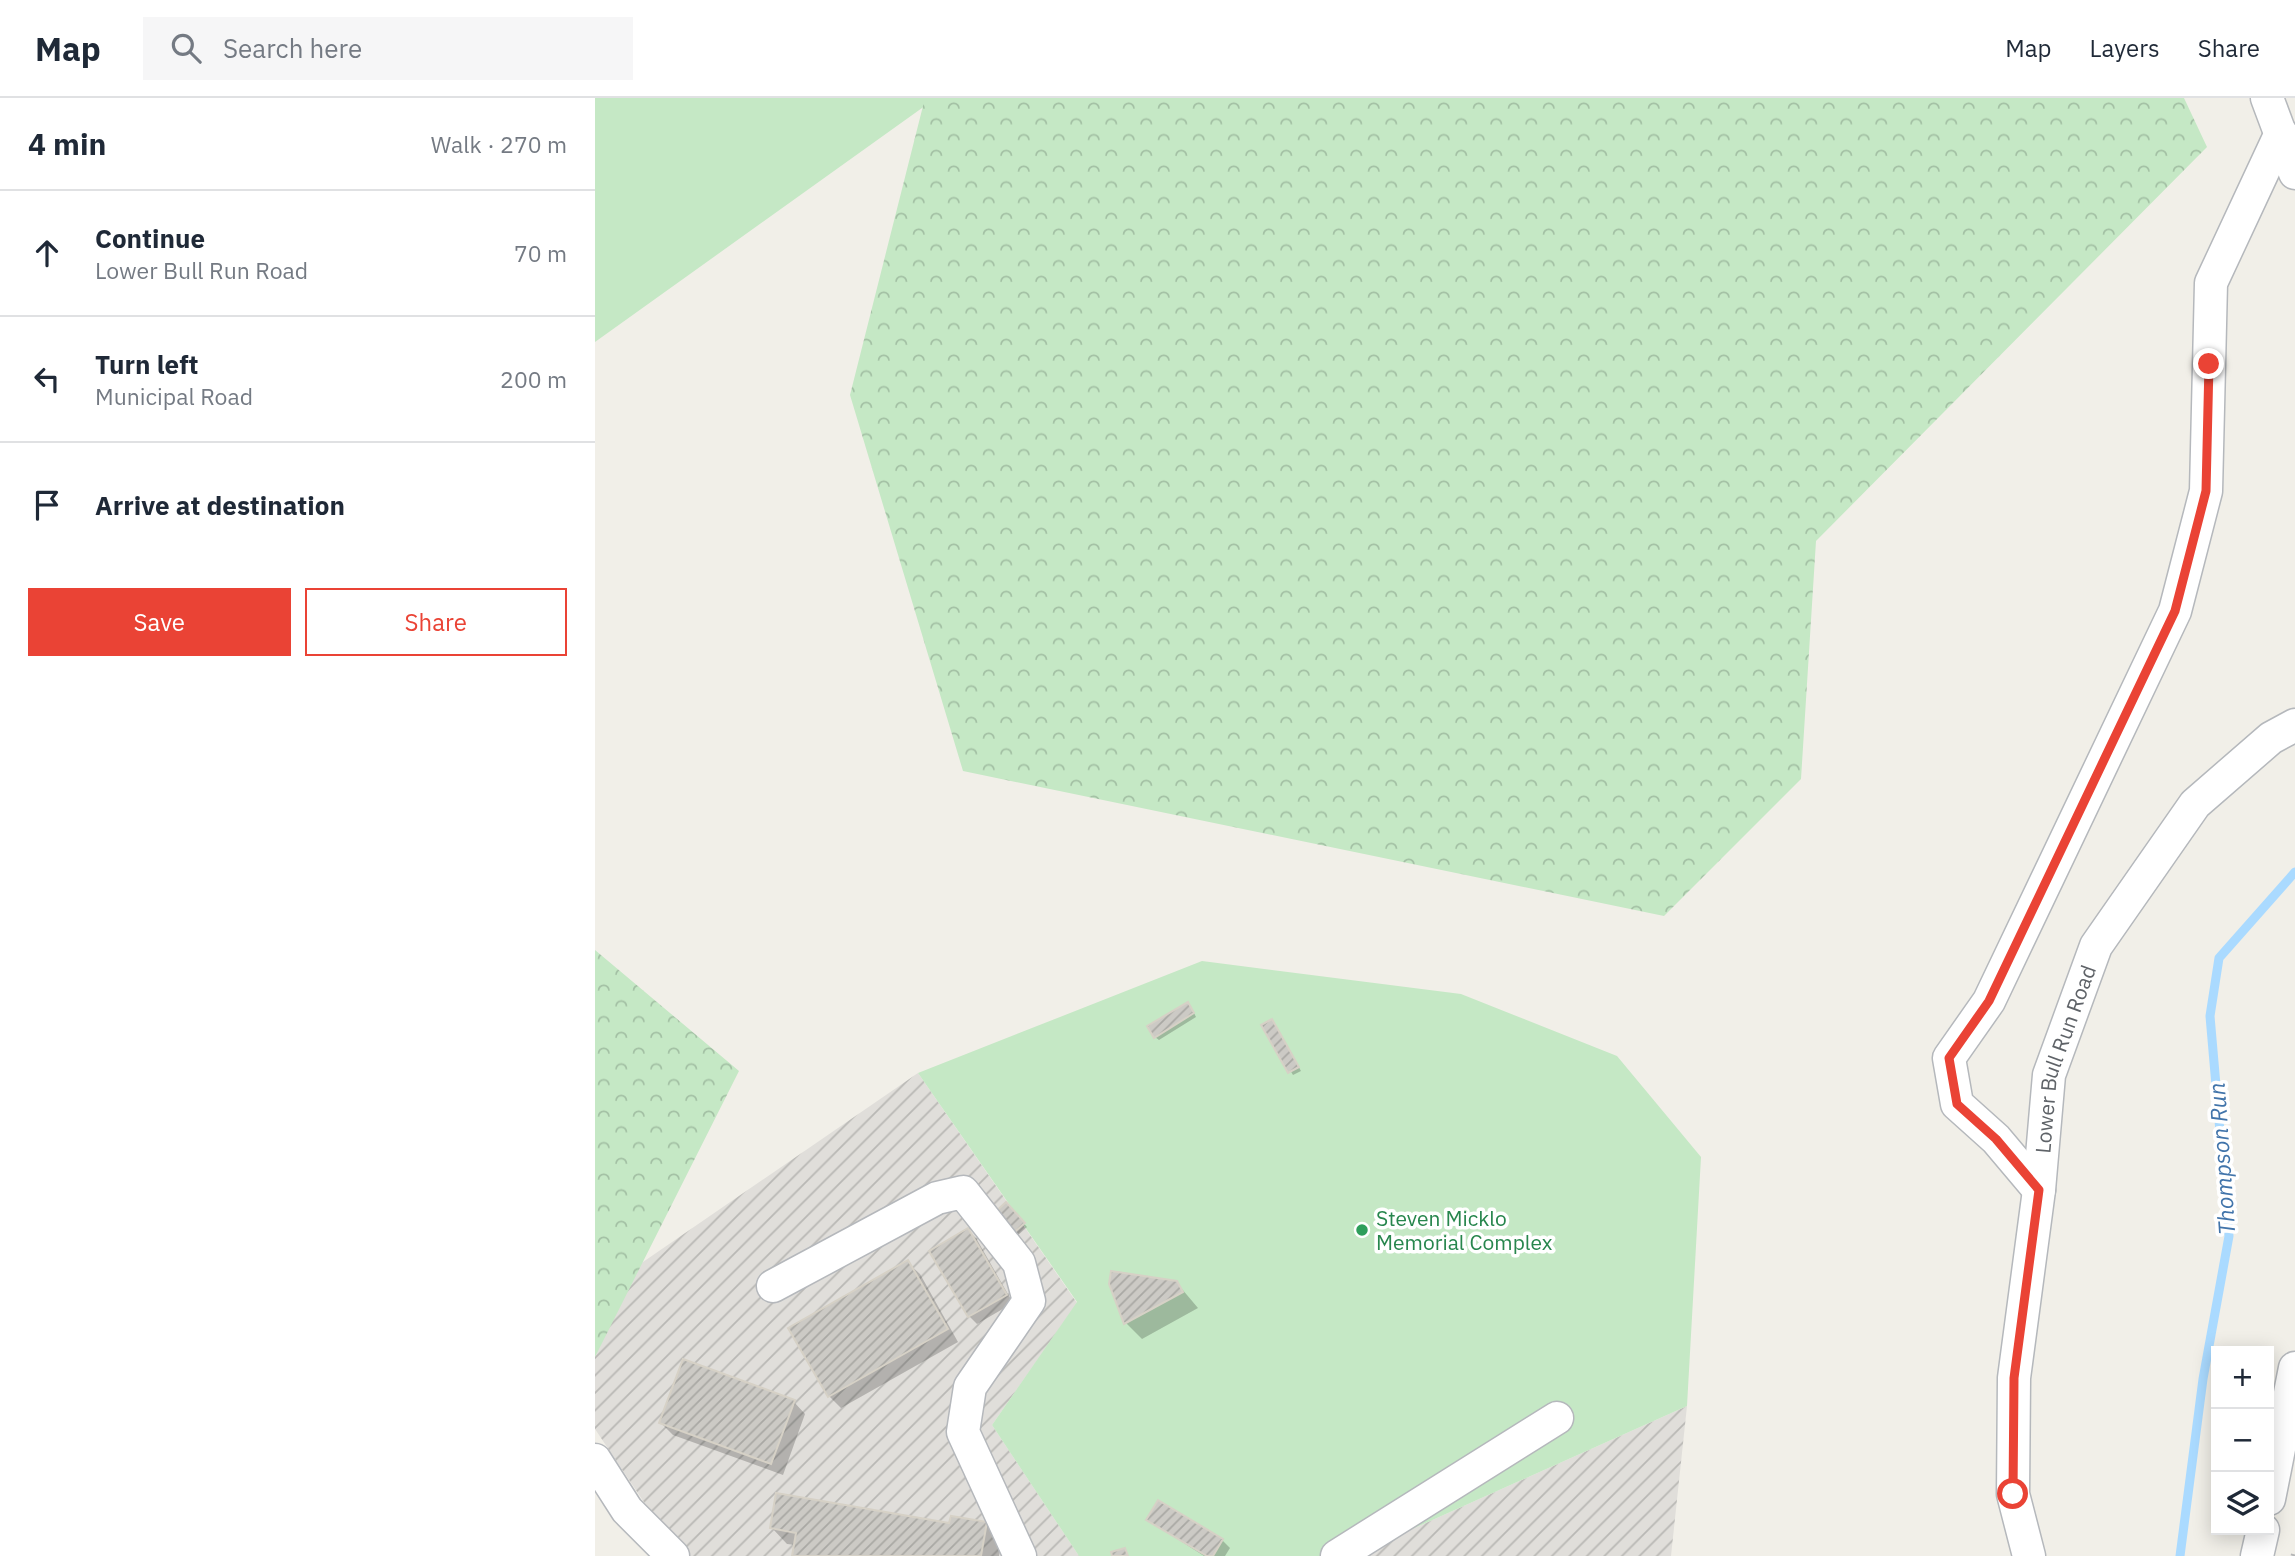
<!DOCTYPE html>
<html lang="en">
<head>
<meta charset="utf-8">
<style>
	:root { --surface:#fff; --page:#f6f6f7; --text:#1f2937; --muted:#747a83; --line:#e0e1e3; --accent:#ea4335 }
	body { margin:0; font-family:"IBM Plex Sans",sans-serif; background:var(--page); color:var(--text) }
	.controls { position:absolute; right:21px; bottom:21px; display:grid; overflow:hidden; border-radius:0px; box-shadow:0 4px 18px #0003 }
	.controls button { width:63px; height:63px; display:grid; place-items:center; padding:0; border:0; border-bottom:2px solid var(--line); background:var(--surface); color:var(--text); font:35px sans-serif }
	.stop { position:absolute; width:21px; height:21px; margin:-16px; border:5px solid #ea4335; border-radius:50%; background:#fff }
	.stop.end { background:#ea4335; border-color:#fff; box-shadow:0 2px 7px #0008 }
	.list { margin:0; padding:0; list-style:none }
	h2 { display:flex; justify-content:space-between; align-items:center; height:91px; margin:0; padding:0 28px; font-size:30px }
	h2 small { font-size:23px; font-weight:400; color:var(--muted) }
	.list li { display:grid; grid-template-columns:46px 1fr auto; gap:21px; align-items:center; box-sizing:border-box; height:126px; padding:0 28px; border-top:2px solid var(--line) }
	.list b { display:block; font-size:26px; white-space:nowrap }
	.list p { margin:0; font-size:23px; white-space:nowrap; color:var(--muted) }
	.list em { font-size:23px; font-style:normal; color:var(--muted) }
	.actions { display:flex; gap:14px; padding:21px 28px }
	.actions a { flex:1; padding:16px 0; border:2px solid var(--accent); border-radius:0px; text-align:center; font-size:24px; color:var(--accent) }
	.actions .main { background:var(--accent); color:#fff }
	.icon { flex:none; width:38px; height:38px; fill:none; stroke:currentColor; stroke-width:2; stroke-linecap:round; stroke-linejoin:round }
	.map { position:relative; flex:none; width:1700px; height:1458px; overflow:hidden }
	header { display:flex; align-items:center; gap:42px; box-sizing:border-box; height:98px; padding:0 35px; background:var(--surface); border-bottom:2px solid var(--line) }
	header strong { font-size:33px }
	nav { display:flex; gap:38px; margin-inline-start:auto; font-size:24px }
	.search { width:490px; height:63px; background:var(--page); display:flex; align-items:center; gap:18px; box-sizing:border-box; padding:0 24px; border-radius:0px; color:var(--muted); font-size:26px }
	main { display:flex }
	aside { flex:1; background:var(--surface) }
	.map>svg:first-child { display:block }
</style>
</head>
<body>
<header>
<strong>Map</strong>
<div class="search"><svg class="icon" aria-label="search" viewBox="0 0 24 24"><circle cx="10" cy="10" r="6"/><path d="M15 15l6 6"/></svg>Search here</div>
<nav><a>Map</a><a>Layers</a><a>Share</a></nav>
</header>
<main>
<aside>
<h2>4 min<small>Walk · 270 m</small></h2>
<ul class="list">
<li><svg class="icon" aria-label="ahead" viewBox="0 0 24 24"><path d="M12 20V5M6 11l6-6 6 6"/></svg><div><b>Continue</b><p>Lower Bull Run Road</p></div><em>70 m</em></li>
<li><svg class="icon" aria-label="left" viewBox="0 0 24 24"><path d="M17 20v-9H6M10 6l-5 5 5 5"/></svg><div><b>Turn left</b><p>Municipal Road</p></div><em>200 m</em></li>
<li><svg class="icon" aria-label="arrive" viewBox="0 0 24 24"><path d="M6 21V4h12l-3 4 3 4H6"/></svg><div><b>Arrive at destination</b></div></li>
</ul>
<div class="actions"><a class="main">Save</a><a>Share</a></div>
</aside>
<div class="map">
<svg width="1700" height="1458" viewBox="0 0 1700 1458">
	<defs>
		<pattern id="industrial-furrows" width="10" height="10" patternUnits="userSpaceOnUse" patternTransform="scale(1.75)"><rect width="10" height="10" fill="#e0deda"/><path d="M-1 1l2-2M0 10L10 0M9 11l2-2" fill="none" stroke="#b9b8b5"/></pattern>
		<pattern id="forest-crowns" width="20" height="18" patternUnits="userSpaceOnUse" patternTransform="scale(1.75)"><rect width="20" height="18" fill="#c5e8c5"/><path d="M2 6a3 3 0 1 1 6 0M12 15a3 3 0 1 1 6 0" fill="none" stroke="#a3c0a4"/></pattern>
		<pattern id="building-hatch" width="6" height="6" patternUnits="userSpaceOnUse" patternTransform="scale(1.75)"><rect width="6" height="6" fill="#cccac5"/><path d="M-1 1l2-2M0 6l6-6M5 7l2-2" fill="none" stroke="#a9a8a4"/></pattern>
	</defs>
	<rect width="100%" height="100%" fill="#f1efe8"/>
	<!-- industrial -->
	<path fill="url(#industrial-furrows)" d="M323,975L482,1205L397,1327L484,1458H85L0,1331V1197Z
		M1092,1308L1076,1458H757Z"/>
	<!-- green -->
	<path fill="#c5e8c5" d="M0,0H341L0,244Z
		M607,863L866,896L1022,958L1106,1059L1092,1308L757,1458H484L397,1327L482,1204L323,975Z"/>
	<!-- forest -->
	<path fill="url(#forest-crowns)" d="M330,0H1589L1612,49L1221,443L1206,681L1069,818L368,673L255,297Z
		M0,852L144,973L0,1259Z"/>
	<!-- shadow -->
	<path fill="#0003" d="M596,909L601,919L564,942L560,939Z
		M680,927L706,973L698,977L668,928Z
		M411,1106L432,1129L420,1140Z
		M373,1133L381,1140L418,1205L382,1226L374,1218Z
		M313,1165L325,1176L363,1244L246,1310L234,1298L196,1231Z
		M581,1184L603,1210L547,1241L531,1225Z
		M199,1304L210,1316L188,1377L78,1337L66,1325Z
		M553,1422L627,1442L635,1450L630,1458H609Z
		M391,1426L407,1442L404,1458H199L201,1447L192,1446L177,1430Z"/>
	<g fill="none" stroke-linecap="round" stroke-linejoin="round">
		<!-- stream -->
		<path stroke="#aadaff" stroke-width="9" d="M1585,1458L1608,1281L1634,1138L1615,918L1624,860L1700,774"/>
	</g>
	<!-- building -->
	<path fill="url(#building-hatch)" stroke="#d6d1c6" stroke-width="2" d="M593,904L599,915L559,940L552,928Z
		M677,921L704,969L693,975L666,927Z
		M411,1104L430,1125L415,1138L397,1117Z
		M373,1130L412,1197L373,1219L334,1153Z
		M313,1162L353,1231L233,1299L193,1230Z
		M516,1173L582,1183L588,1194L529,1226L514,1186Z
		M88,1261L200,1302L176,1366L64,1325Z
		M181,1395L354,1425L356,1418L392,1424L386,1458H197L201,1435L175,1430Z
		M563,1402L628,1441L618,1458H612L551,1422Z
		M530,1450L533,1458H517L516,1454Z"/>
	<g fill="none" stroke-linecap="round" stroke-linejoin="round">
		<defs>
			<g id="minor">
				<path d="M1672,0L1700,75"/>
				<path d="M1444,1092L1401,1041L1362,1006L1354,960L1394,903L1580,513L1611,393L1616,185L1686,35"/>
				<path d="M178,1188L342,1100L368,1094L424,1165L434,1203L375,1289L368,1334L425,1458"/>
				<path d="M0,1362L32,1412L78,1458"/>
				<path d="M1674,1401L1700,1270"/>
				<path d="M742,1458L962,1320"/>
				<path id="s1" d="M1434,1458L1418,1396L1419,1280L1444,1092L1454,977L1501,848L1600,706L1676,640L1700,627"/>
				<path d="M1662,1458L1668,1432"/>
			</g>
		</defs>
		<!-- minor casing -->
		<use href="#minor" stroke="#b5b8bc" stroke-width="35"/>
		<!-- minor -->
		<use href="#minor" stroke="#fff" stroke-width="32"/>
		<!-- rail -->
		<path stroke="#b6b7b8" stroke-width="5" stroke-dasharray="2 9" stroke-linecap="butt" d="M1698,1458L1700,1451"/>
	</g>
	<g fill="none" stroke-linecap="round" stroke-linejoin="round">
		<!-- route -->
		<path stroke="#ea4335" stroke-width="9" d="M1418,1396L1419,1280L1444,1092L1401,1041L1362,1006L1354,960L1394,903L1580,513L1611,393L1614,266"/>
	</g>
	<!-- markers -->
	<circle fill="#2e9e5b" stroke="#fff" stroke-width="2.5" cx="767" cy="1132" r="7"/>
	<g text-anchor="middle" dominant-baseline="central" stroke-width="7" stroke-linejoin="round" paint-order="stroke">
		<!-- street labels -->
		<g font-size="21" fill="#5f6368" stroke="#fff">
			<text stroke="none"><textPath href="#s1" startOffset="504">Lower Bull Run Road</textPath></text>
		</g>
		<!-- leisure labels -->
		<g font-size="21" fill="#27864d" stroke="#fff" text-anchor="start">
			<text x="781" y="1120">Steven Micklo<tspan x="781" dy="24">Memorial Complex</tspan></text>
		</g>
		<!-- water labels -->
		<g font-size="23" font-style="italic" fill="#4174aa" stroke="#fff">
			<text transform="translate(1626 1061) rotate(-94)">Thompson Run</text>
		</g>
	</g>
</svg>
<div class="controls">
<button>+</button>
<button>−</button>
<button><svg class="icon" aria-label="layers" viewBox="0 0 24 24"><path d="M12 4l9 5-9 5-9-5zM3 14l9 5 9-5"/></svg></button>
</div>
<div class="stop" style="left:1418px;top:1396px"></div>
<div class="stop end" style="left:1614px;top:266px"></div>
</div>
</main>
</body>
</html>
